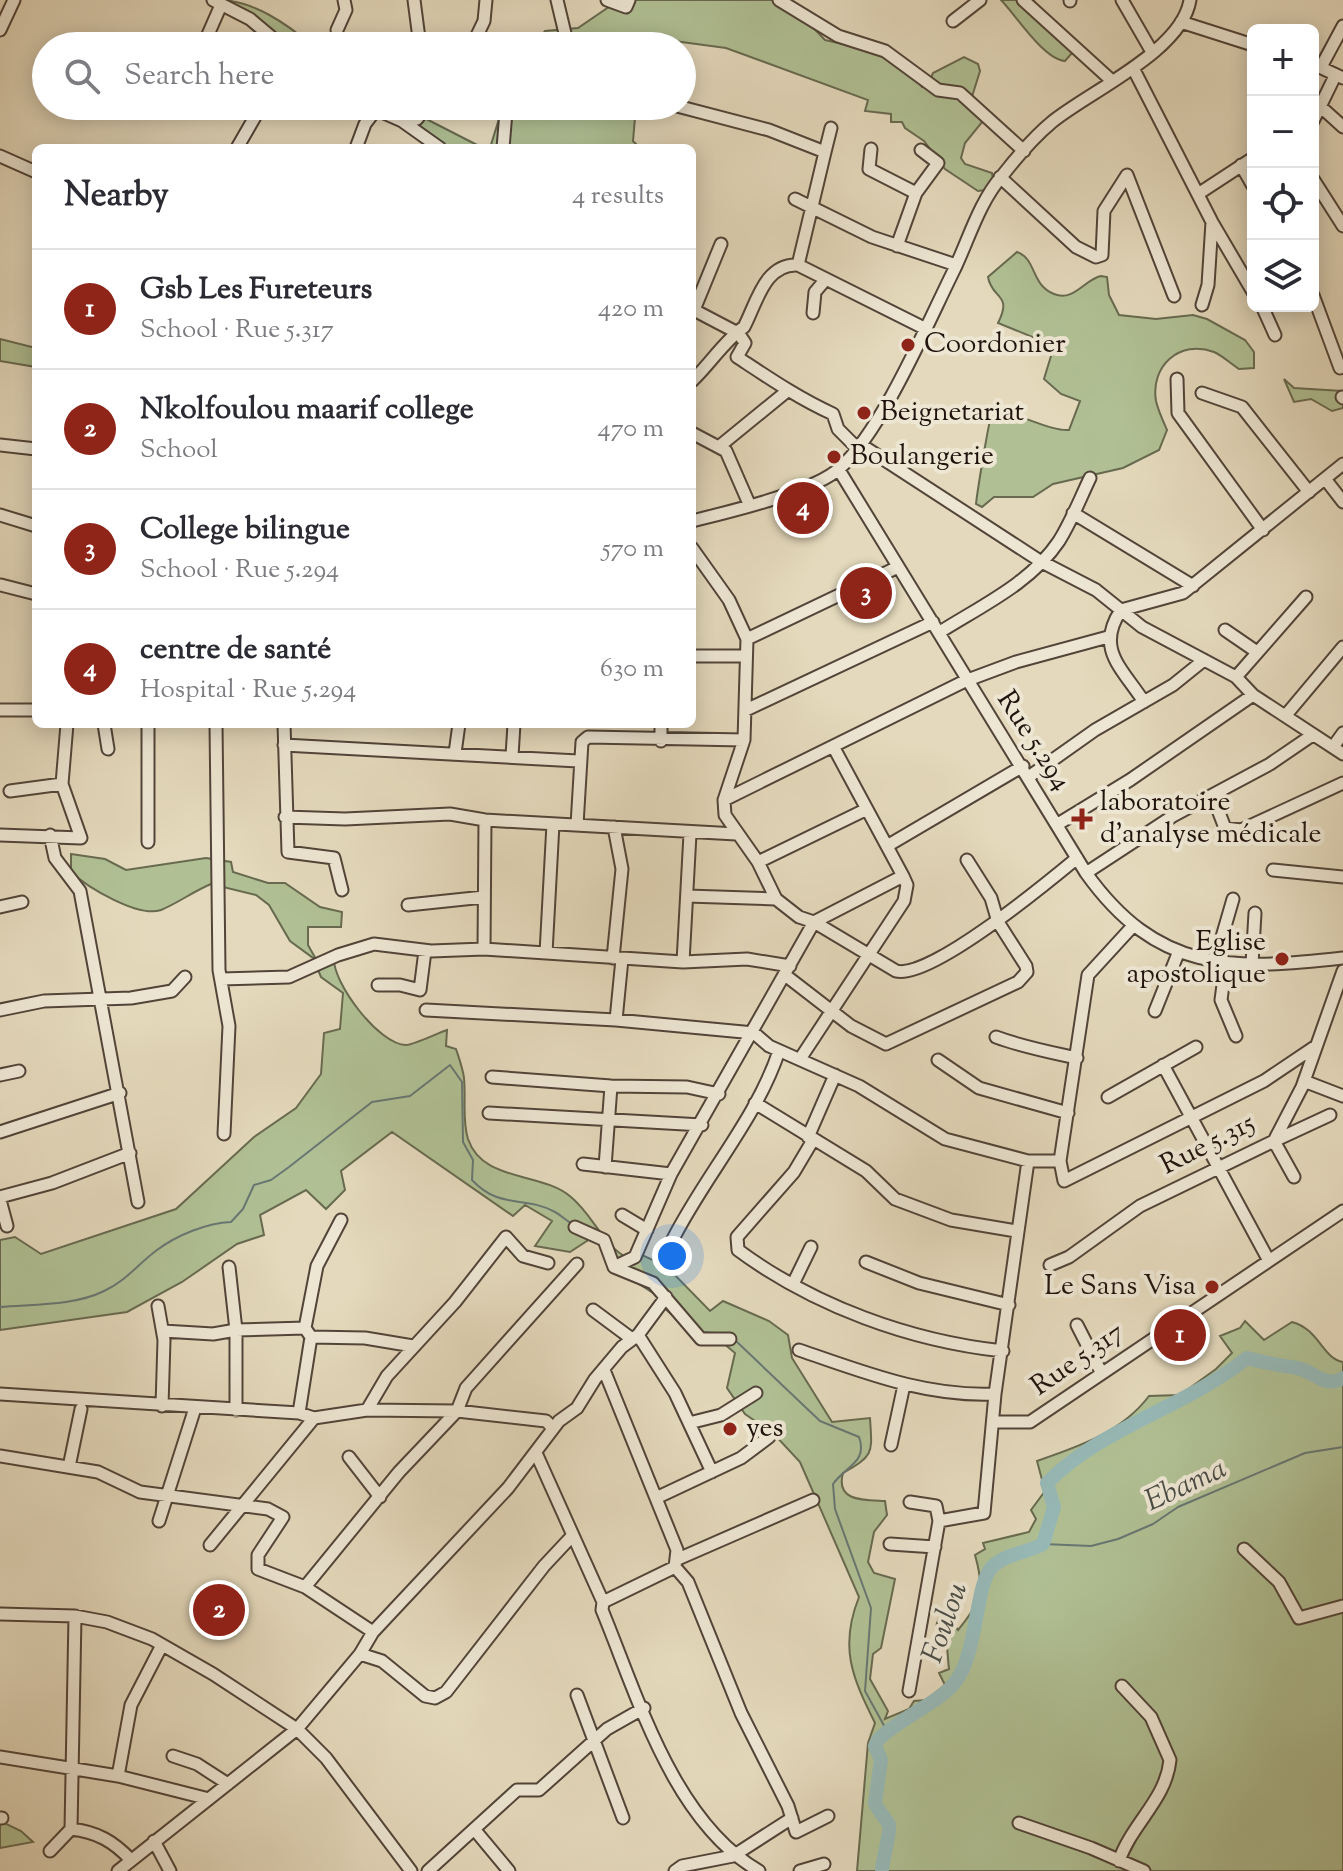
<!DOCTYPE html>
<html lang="en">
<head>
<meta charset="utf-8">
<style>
	:root { --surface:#fff; --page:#f2f2f3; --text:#2b2b33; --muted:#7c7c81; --line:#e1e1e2; --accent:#8f2418 }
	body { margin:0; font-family:"Sorts Mill Goudy",serif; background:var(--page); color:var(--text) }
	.controls { position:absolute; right:24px; top:24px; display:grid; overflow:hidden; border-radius:12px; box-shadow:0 4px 20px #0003 }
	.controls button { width:72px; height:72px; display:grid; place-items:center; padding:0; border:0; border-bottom:2px solid var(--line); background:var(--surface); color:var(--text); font:40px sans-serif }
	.you { position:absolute; left:672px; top:1256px; width:28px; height:28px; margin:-20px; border:6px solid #fff; border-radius:50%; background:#1a73e8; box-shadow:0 0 0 12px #1a73e833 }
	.badge { display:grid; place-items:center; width:52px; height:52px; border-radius:50%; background:var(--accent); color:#fff; font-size:26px; font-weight:700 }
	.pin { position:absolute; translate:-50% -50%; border:4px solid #fff; box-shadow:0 2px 8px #0006 }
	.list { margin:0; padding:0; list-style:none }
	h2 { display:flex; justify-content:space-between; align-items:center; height:104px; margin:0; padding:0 32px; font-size:34px }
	h2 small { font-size:26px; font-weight:400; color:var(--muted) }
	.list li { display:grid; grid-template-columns:52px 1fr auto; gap:24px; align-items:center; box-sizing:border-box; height:120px; padding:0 32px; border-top:2px solid var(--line) }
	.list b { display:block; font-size:30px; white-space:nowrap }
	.list p { margin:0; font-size:26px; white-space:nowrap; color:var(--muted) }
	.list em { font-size:26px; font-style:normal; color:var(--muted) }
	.icon { flex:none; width:44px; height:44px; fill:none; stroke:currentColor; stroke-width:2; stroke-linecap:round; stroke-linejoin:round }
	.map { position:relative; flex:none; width:1343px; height:1871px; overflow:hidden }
	.search { position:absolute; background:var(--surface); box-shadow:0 4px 20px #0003; left:32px; top:32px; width:664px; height:88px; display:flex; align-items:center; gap:20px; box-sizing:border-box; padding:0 28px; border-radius:44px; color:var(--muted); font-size:30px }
	.panel { position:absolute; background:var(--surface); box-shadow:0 4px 20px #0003; left:32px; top:144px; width:664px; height:584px; border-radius:12px }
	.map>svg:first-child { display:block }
</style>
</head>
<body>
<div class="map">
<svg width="1343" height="1871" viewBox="0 0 1343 1871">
	<rect width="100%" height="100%" fill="#e4d9bc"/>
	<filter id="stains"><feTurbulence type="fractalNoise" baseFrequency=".0025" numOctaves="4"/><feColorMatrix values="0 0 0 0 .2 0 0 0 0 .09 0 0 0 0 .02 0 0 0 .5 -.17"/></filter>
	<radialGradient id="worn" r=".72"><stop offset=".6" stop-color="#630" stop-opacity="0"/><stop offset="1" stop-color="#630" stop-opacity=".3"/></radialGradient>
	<!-- green -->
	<path fill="#b0c094" stroke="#686a50" stroke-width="2" d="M219,0C252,0 288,24 312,46H288Z
		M619,0H787L825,40L881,52L888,61L916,78L922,87L929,83L933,73L964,57L978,64L980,71L970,103L983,121L965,143L961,158L965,164L992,173L993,179L985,190L978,191L945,169L924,141L905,128L902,122H891V114L865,111L868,100L726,48L652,38L647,46H534L545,31L578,28Z
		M1001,0H1033L1073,52L1065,61C1044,60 1015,14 1001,0Z
		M376,106H401L483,148H439Z
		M503,106H636L633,141L640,148H490Z
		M1017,252C1037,259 1030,284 1054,294C1074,302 1085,279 1101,276L1107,277L1109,295L1119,315L1156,319L1193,315L1207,319L1245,340L1254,352V368L1239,369C1231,364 1223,356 1214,352C1180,339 1150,366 1156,401C1158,410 1163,421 1167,430L1159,450L1123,468L1053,484L1033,497H994L982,507L976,504C977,494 989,418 992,414C1005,405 1048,432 1069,430L1080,401L1061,394L1044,379L1051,356L1040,340L998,323C1013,293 992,300 988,277Z
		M0,339L36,348V367L0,361Z
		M1284,379L1294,388L1343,391V408L1332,411L1311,399L1294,402Z
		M71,854L105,859L126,870L206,858L231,862L233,872L268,883H285L320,907L342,912L341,927H308V945L317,961L334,958C332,982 379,1045 406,1045C413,1045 438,1033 447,1030L446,1046L456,1049C459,1058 463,1069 464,1078C466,1098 462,1121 468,1139C483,1183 541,1171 571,1197C594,1216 602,1245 629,1259L640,1254L666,1266L710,1311L723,1301L769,1321L788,1335L792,1358L832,1422L870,1418C872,1453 875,1455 843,1473C835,1502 865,1500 885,1501L887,1515L874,1532L868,1562L874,1573L895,1579L881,1648L873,1654L870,1679L888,1711L885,1719L909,1709L914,1701L926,1700L945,1685L939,1673L949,1669C948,1662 948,1654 947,1648C944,1634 931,1634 939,1618L950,1619L958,1630C982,1601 985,1590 975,1555L985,1549L983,1543L1029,1532L1036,1519L1031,1510L1045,1491L1037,1461C1078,1447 1122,1432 1149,1396L1180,1395L1216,1369L1232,1353L1220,1336L1240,1328L1245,1321L1264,1340L1292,1322C1319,1329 1323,1359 1343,1362V1871H857L868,1743L875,1723C852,1677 839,1647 859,1597L800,1462L774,1434L745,1414L727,1388L735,1353L716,1337L698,1338L663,1307L667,1302L622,1273L593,1237L570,1252L535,1246L552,1221L525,1205L513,1216L392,1132L341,1171L345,1190L326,1209L306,1190L260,1215L264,1235L237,1244L182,1282L127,1312L0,1330V1240L15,1237L41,1254L176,1209L254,1137L296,1108L321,1074L324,1033L340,1029L343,993L321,977L313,958L290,941L269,905L256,895L211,884C194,891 178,903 161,910C138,918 87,887 71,872Z
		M0,1821L21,1831L33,1842L0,1848Z"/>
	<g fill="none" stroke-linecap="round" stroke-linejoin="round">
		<!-- stream -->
		<path stroke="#687773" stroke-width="2" d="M0,1307C33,1304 74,1306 104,1291C126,1281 138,1264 157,1250C177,1235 207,1223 231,1222L243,1209L254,1185L271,1180L289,1167L372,1102L410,1096L450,1065L462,1082L463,1142L473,1160L472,1180C500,1210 524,1195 555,1212C561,1215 565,1220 571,1223
			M702,1332L715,1333
			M736,1341L820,1421L859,1437C868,1462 846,1466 833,1484L835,1509L871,1608L865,1691L887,1731
			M1043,1544L1091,1546L1118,1539L1153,1524L1178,1507L1305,1453L1343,1447
			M933,1655V1640"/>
		<!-- river -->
		<path stroke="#97b9b7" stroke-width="14" d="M882,1871C882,1861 891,1831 889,1825C886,1818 878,1811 875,1803L881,1760L875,1746L878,1740C899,1718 940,1703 956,1681C978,1652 975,1582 993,1566C1007,1553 1027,1553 1043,1544L1054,1507L1047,1483C1102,1427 1186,1407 1247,1358C1264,1363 1280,1365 1297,1368C1315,1371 1324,1389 1343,1378"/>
		<defs>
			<path id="minor" d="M213,0L250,19L282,46
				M414,0L420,46
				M557,0L568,46
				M607,0L626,7L629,0
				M779,0L838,36L885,51L938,90L960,93L1024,151
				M1023,0L1111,80
				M1122,0L1152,52
				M1070,1V0
				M953,21L980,0
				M1181,22L1253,45
				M0,30L14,0
				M337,30L346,10L344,0
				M203,46L221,5
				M472,46L484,21L486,0
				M1313,64L1343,78
				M1321,67L1343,26
				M1133,68L1212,222L1253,292
				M368,106L402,121L440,148
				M677,106L769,130L825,152L798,265
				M1321,107L1343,127
				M403,121L417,119L427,106
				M1313,121L1335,76
				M237,148L256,115
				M356,148L365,124L375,111
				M503,148L506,112L513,106
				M871,149L869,169L916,193
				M825,152L831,128
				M0,156L36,172
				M1241,165L1253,186
				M1000,177L1076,247L1096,257L1102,255L1104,211L1127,175L1174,296
				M1313,179L1343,226
				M1198,194L1253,158
				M795,199L872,237L956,265
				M897,246L916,193L938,163L921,150
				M1313,295L1340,368
				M1202,305L1208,285L1212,222
				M1262,306L1275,335
				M692,309L734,331
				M694,310L721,244
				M813,313L815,292L826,279
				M737,331L745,343L737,357C769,378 798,398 833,414L838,429L857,448
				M1177,379L1178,413L1263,530
				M692,381C710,364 725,340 744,327C757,302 765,263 798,265L924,328
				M1202,393L1242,407L1309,492
				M1342,397L1343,398
				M692,433L726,451L750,506
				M860,444L1040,561L1096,590L1142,627L1236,677L1253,695L1343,754
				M0,445L36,449
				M721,445L786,392
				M839,470L1086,873C1157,972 1230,971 1343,958
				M1326,480L1343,502
				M1073,513L1193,586
				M0,515L36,526
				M692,521C728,512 814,492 840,468C883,429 928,322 955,268C969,238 980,201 1002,176C1016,158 1034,137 1052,122C1090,91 1182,51 1190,0
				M1,585L36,594
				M1225,630L1257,652
				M940,632C981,606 1031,583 1059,541C1071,522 1080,499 1090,478
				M747,639L898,567
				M692,656H745
				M1236,677L1306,597
				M1144,702C1122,668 1095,649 1121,610L1183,593L1343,464
				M0,710H36
				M746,710L933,622
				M1286,715L1343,647
				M104,724L108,749
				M148,724V842
				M216,724L219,970L229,1026L224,1134
				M284,724L288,852L334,858L342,890
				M661,741V724
				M284,745L578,761
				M1333,747L1343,733
				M834,748L903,876L814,922L896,971C930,980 1048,882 1077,858
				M455,753L459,724
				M512,756L514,724
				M1030,776L1095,730L1173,685L1204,660
				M10,791L62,784
				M1213,797L1225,828L1241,830L1343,783
				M724,800L965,681L1016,662L1108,637
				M285,817L345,819L450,814L485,820L736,834
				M1058,824L1130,780L1253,695
				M577,825L582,742L588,737L744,740
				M0,835L81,838L62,784L67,724
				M50,835L55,858L80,891L138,1202
				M887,846L1023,766
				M758,862L865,810
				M1273,870L1343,877
				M1086,873L1173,816L1270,764L1311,736
				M687,896L776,899
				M408,905L484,897
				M0,907L22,902
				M1132,927L1088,975L1060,1161L1064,1181L1264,1081L1316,1046
				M484,949L485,820
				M546,953L553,824
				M613,958L622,869L614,827
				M1215,961L1233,899
				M683,962L690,834
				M1226,962L1221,1000L1236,1036
				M1252,964L1255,913
				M785,975L851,1026L886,1044L1018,982L1027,972L1026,966L998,922L991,898L967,860
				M221,979L289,977L338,955L374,944L431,951L484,949L683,962L747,959L790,966
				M378,985H400L420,990L425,951
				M0,1010L44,1001L131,998L172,991L185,977
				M426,1010L616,1020L754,1033L769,1046L859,1086L945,1139L1028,1161H1060
				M1155,1011L1179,951
				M616,1020L622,959
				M996,1037C1023,1047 1049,1052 1077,1058
				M800,1059L904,901L907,885L903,876
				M938,1060L979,1088L1068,1113
				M1163,1065L1269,1261
				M0,1075L19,1071
				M492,1077L611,1086L687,1087L719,1094
				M1304,1081L1343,1096
				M1108,1097L1196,1047
				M755,1103L866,1171L895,1199L951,1220L1016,1231
				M489,1113L702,1125
				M0,1132L120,1093
				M808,1137L835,1075
				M813,1140L794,1172L737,1237L738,1250C814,1306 910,1341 1003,1351
				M583,1164L671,1174
				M605,1167L611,1086
				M1294,1177L1274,1141L1330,1115
				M0,1197L52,1183L130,1153
				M0,1200L7,1226
				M622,1215L647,1230
				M575,1227L604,1240L614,1267L653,1283L701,1339H730
				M671,1243C703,1178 756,1120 779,1051
				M866,1262L919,1283L1009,1305
				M1050,1265L1069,1257L1140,1206L1274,1141L1302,1087L1343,971
				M229,1267L236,1330V1410
				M614,1267L635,1257L671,1174L814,922L799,917L776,899L758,862L725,815L724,800L744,740L747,639L729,600L692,548
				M793,1284L811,1247
				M158,1306L164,1340L162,1406
				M593,1310L632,1339
				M1077,1325L1101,1372
				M163,1331L213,1334L236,1330L305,1328
				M638,1335L675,1393L712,1472
				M311,1337L365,1338L413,1346
				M799,1350C864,1372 925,1397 995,1394
				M0,1394L299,1413L314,1418L367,1410L457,1411L546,1421L553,1428
				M367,1410L387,1376L455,1302L506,1237L523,1256L548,1263
				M299,1413L311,1337L305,1328L317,1266L341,1220
				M995,1422H1030L1343,1211
				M689,1423L721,1415L756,1393
				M891,1445L904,1385
				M536,1453L603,1602L675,1567L677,1550L604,1370
				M0,1456L98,1472L140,1492L268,1509L283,1517L258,1555V1569L305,1587L373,1632
				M349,1457L380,1497
				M69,1467L81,1409
				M656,1498L741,1458L769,1437
				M159,1521L195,1408
				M939,1521L984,1513L995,1394L1028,1161
				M890,1544L935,1547
				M210,1545L314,1418
				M1244,1549L1279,1582L1299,1618L1343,1606
				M678,1559L813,1500
				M675,1567L688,1582L741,1713L788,1806L796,1832L828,1816
				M305,1587L399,1472L457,1411L466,1388L577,1264
				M603,1602L602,1610C638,1697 673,1821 759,1871
				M0,1614L75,1616L107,1622L152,1639L213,1674L297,1729L326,1758L411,1871
				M360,1654L382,1661L425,1696L435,1698L446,1692L544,1566L573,1535
				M909,1691L939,1521L936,1506L910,1502
				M577,1695L623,1818
				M173,1756L197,1764L228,1784
				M0,1757L118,1776L209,1799
				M118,1776L131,1705L162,1645
				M0,1818H2
				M1019,1823L1091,1848L1144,1871
				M71,1829C97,1832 113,1841 131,1860
				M474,1829L509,1871
				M154,1841L170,1871
				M50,1851L71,1829L75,1616
				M1119,1861C1132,1823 1166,1800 1170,1760L1151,1717L1122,1686
				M118,1871L297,1729L360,1654L373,1632L508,1488L559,1421L577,1408L595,1379L622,1347L638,1335L666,1297
				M428,1871L517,1790H539L607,1729L644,1708
				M675,1871L682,1866L733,1856L792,1818
				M800,1871L824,1864"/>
		</defs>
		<!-- minor casing -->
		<use href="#minor" stroke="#524439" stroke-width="15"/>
		<!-- minor -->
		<use href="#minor" stroke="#ede6d3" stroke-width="11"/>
	</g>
	<!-- markers -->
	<g fill="#8f2418" stroke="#ede6d3" stroke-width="3">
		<circle cx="908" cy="345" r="8"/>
		<circle cx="864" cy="413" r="8"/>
		<circle cx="834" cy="457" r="8"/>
		<path d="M1078 807h8v8h8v8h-8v8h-8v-8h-8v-8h8z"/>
		<circle cx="1282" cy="959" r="8"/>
		<circle cx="1212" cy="1287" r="8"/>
		<circle cx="730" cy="1429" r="8"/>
	</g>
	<g text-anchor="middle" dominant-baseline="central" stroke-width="8" stroke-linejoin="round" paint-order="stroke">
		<!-- poi labels -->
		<g font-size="28" fill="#21130d" stroke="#ede6d3" text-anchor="start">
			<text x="924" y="345">Coordonier</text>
			<text x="880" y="413">Beignetariat</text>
			<text x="850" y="457">Boulangerie</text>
			<text x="1100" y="803">laboratoire<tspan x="1100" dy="32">d'analyse médicale</tspan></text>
			<text x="1266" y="943" text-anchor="end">Eglise<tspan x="1266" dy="32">apostolique</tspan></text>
			<text x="1196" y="1287" text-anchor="end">Le Sans Visa</text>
			<text x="746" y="1429">yes</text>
		</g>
		<!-- street labels -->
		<g font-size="28" fill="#21130d" stroke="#ede6d3">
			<text transform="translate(1033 741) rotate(57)">Rue 5.294</text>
			<text transform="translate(1208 1145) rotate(-27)">Rue 5.315</text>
			<text transform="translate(1078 1360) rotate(-35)">Rue 5.317</text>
		</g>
		<!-- water labels -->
		<g font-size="30" font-style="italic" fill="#4a4d48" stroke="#ede6d3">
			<text transform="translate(1186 1486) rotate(-25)">Ebama</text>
			<text transform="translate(946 1623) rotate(-71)">Foulou</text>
		</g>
	</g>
	<rect width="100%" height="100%" filter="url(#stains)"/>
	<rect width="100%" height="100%" fill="url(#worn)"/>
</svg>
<div class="controls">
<button>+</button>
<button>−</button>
<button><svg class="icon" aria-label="locate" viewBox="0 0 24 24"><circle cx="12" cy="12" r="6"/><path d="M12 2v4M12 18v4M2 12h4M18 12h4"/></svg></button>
<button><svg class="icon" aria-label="layers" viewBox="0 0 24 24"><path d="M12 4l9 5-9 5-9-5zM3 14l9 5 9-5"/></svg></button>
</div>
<div class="you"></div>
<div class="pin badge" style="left:1180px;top:1335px">1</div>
<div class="pin badge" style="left:219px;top:1610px">2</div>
<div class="pin badge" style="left:866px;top:593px">3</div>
<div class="pin badge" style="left:803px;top:508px">4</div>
<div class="search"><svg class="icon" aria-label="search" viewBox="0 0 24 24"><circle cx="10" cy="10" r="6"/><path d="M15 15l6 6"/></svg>Search here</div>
<section class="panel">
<h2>Nearby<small>4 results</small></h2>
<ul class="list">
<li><span class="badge">1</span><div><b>Gsb Les Fureteurs</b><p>School · Rue 5.317</p></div><em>420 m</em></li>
<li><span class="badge">2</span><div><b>Nkolfoulou maarif college</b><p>School</p></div><em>470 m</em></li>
<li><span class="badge">3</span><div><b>College bilingue</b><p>School · Rue 5.294</p></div><em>570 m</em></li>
<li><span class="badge">4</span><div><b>centre de santé</b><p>Hospital · Rue 5.294</p></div><em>630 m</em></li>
</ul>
</section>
</div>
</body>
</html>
